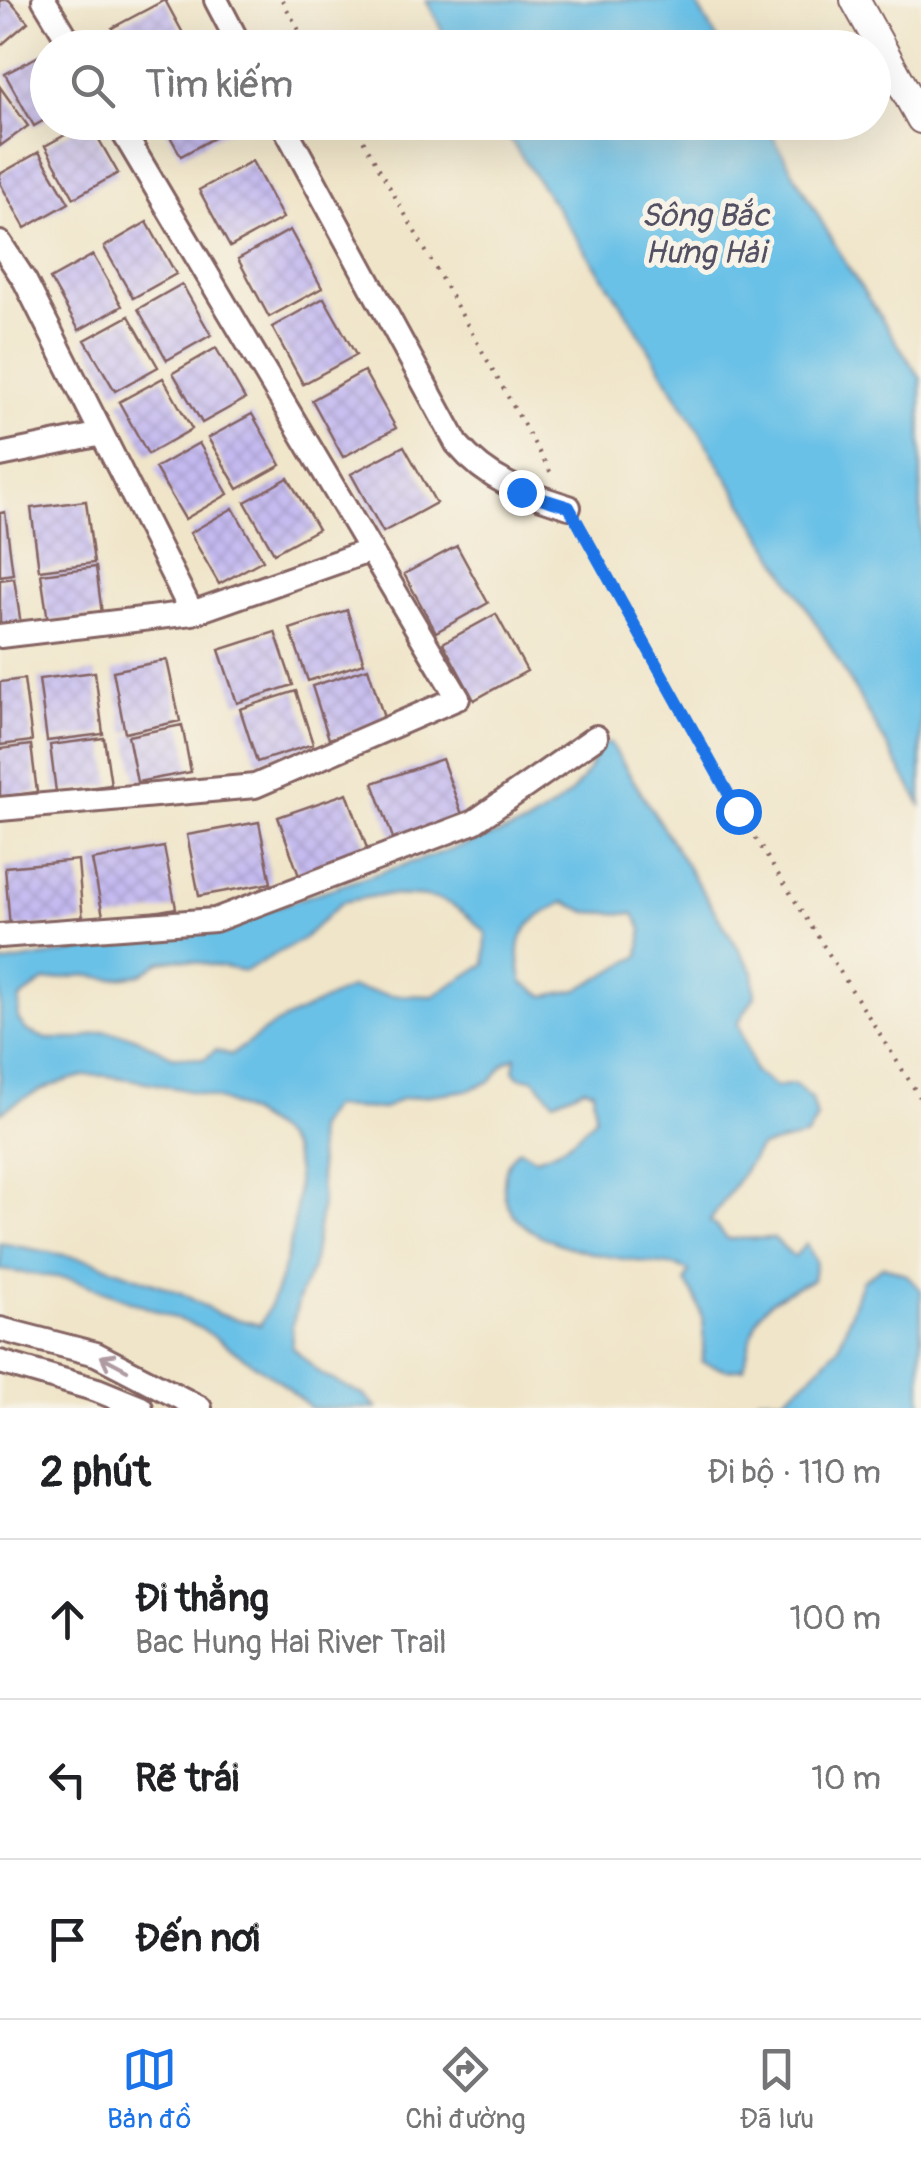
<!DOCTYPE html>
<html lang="vi">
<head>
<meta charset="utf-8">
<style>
	:root { --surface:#fff; --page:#f6f6f6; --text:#202124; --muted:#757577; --line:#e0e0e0; --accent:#1a73e8 }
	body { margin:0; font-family:Pangolin,sans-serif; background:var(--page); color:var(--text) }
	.stop { position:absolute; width:30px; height:30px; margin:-22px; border:8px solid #1a73e8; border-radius:50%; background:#fff }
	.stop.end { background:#1a73e8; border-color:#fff; box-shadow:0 2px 10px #0008 }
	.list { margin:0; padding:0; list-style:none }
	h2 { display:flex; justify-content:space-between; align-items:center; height:130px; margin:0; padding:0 40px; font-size:42px }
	h2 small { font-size:32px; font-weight:400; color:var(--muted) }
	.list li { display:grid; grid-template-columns:65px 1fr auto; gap:30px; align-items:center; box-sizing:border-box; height:160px; padding:0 40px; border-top:2px solid var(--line) }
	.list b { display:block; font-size:38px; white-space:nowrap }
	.list p { margin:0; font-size:32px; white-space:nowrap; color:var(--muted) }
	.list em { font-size:32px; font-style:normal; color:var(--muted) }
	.icon { flex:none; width:55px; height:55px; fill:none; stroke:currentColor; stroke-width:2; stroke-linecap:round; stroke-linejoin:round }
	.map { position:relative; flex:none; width:921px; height:1408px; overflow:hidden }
	.search { position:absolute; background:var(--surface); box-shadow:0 10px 40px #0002; left:30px; right:30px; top:30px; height:110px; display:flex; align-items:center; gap:25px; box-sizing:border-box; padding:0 35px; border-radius:55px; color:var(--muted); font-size:38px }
	.sheet { height:610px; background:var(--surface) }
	nav { display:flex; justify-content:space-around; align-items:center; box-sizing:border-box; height:140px; border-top:2px solid var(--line); background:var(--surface); font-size:28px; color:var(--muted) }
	nav a { display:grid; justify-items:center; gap:5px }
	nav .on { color:var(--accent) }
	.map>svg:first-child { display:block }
</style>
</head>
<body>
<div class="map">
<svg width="921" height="1408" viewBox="0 0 921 1408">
	<defs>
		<pattern id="building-cross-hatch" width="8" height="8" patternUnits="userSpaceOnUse" patternTransform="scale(2.5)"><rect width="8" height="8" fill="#c4baf0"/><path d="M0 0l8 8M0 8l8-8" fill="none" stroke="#aa9fce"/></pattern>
	</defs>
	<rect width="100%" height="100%" fill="#f7f3e8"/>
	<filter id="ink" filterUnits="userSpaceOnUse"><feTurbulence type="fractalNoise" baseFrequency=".01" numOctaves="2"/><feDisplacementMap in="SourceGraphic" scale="20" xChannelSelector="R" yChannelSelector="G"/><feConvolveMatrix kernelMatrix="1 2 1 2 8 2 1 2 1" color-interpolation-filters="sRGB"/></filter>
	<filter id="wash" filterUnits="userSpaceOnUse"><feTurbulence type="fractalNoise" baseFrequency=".0048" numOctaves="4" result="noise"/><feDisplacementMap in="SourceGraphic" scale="40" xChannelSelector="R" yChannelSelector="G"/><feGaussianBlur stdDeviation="2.25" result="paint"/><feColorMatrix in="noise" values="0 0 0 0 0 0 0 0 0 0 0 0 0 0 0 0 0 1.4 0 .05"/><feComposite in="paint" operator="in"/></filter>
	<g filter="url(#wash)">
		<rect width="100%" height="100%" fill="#f0e5c9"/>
		<!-- water -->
		<path fill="#6ac1e7" stroke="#5a7089" stroke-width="2.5" fill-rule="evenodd" d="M426,0H694L722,47H451Z
			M499,123H765L849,269L921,379V805L828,643L624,308Z
			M610,743L753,972L755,996L738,1023L755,1072L776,1087L794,1084L811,1098L817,1118L807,1136L760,1147L710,1221L728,1239L774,1238L794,1257L806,1244L816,1261L813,1280C757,1303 757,1310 744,1368L727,1370L702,1362C706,1330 705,1308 685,1282L689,1271L677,1266C632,1260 500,1251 504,1184C505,1170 507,1159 519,1149L535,1158C561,1152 577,1137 595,1118L593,1090L584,1088L554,1101L534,1079L520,1077L514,1071L516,1057L505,1063L491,1081L468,1090L401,1099L383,1109L331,1107L316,1129L322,1203L312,1268L300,1294L292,1327V1347L321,1374L365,1396L377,1408H311L279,1381L201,1328L72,1279L0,1270V1243L90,1260L181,1293L218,1314L260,1325C283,1288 307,1197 293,1154C286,1132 248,1112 228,1103C205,1093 107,1071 84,1076C55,1082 24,1096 0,1113V964L214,927L526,825C563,801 585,789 599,745ZM380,895C434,896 446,893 486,933L485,964L433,996L391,995L350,988L272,1026L231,1055L216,1050L204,1059L172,1056L132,1036L104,1031L78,1039H47L27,1031L18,1019L20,999L44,981L85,975L111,979L140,975L160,962L180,959L245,971L303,939L342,902ZM565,902L587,912L634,914L642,929L639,956L577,990L545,996L523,983C512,936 522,923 565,902Z
			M884,1266L907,1275L921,1290V1408H742L760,1397L782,1399L810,1377L839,1346L862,1281Z"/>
		<g id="blocks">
			<!-- building -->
			<path fill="url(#building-cross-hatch)" d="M0,0H9L28,22L0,46Z
				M165,0L191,48H123L112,28Z
				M48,51V118L34,126L5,74Z
				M0,87L28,126L0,146Z
				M89,122L118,173L74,198L45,146Z
				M162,122H231L233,127L181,156Z
				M39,152L69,203L25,228L0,183V174Z
				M252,161L283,218L230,247L199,190Z
				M147,222L176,274L133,298L104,247Z
				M290,230L322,288L269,317L238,259Z
				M93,255L122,306L79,330L50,279Z
				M182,284L211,335L167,360L138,309Z
				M324,298L356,355L303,384L272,327Z
				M129,316L158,367L115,391L85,340Z
				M216,348L245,399L202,423L173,373Z
				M364,371L396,428L343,457L312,400Z
				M163,378L192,429L148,454L119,402Z
				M252,414L281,465L238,489L208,438Z
				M199,443L228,494L185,519L155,468Z
				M404,446L436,503L383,532L351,474Z
				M288,478L318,529L274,553L245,502Z
				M86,501L94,563L39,570L31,508Z
				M233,508L263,560L219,584L190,533Z
				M5,512L13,574L0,576V513Z
				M457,546L488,603L436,632L404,574Z
				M96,567L102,614L48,621L41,574Z
				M14,578L21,625L0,627V580Z
				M347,610L364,663L308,681L290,629Z
				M496,614L527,671L474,700L443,643Z
				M275,632L293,685L237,703L219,650Z
				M167,660L180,721L125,733L113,671Z
				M368,668L385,721L329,739L312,686Z
				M95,672L103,734L47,741L39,679Z
				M24,679L32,741L0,745V682Z
				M296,691L313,744L257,762L240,709Z
				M182,725L191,772L137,782L128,736Z
				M104,738L111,785L56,792L50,745Z
				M31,745L37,792L0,797V749Z
				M442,759L463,817L394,841L373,783Z
				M347,793L368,851L299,876L278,817Z
				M259,822L271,883L199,896L187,835Z
				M164,847L176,908L104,921L92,860Z
				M78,860L83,922L10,928L5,867Z"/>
		</g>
	</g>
	<g filter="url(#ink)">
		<use href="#blocks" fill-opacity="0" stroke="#846462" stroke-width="2.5"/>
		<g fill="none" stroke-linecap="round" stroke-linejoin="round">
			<defs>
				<path id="minor" d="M44,0L73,48
					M216,0L241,48
					M282,122L457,444C488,481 524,493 569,507
					M0,243L25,281L192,613
					M0,455L102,434
					M0,636L192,613L371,550
					M0,809L255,786L458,698L117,122
					M0,936L215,920L474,822L596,737
					M0,1329L96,1354L200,1408
					M0,1362L97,1390L141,1408"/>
				<path id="tertiary" d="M855,0L921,119"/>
			</defs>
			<!-- minor casing -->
			<use href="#minor" stroke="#846462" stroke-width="28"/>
			<!-- tertiary casing -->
			<use href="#tertiary" stroke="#846462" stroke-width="32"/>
			<!-- path -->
			<path stroke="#846462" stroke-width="4" stroke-dasharray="2.5 8" stroke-linecap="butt" d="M282,0L309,48
				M353,122L552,475
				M581,527L738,811L921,1099"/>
			<!-- minor -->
			<use href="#minor" stroke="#fff" stroke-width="22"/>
			<!-- tertiary -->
			<use href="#tertiary" stroke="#fff" stroke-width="28"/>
		</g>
		<!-- one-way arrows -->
		<defs><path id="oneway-shaft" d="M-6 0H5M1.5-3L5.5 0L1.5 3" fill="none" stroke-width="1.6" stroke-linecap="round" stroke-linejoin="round" transform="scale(2.5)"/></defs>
		<use stroke="#ae9aa0" href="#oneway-shaft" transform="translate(114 1363) rotate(-152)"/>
	</g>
	<g fill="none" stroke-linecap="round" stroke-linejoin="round" filter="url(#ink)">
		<!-- route -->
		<path stroke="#1a73e8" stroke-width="12" d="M521,492L569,507L738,811"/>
	</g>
	<g text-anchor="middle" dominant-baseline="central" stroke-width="10" stroke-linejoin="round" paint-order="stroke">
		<!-- water labels -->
		<g font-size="32" font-style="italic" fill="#545063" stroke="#f7f3e8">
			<text x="705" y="216">Sông Bắc<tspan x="705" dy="37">Hưng Hải</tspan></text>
		</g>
	</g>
</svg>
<div class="stop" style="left:738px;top:811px"></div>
<div class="stop end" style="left:521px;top:492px"></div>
<div class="search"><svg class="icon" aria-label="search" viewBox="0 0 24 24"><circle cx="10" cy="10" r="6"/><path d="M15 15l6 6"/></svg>Tìm kiếm</div>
</div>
<section class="sheet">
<h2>2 phút<small>Đi bộ · 110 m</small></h2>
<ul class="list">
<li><svg class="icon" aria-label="ahead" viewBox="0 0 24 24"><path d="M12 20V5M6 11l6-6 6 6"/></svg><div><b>Đi thẳng</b><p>Bac Hung Hai River Trail</p></div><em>100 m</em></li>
<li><svg class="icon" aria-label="left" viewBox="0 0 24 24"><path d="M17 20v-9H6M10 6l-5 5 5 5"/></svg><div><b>Rẽ trái</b></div><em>10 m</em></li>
<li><svg class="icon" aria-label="arrive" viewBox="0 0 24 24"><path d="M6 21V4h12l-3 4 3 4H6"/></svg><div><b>Đến nơi</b></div></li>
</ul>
</section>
<nav>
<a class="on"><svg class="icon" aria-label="map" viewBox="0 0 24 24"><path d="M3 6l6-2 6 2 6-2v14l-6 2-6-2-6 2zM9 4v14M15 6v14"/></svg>Bản đồ</a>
<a><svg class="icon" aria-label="directions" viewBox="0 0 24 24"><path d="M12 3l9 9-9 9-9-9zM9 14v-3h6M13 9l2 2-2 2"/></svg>Chỉ đường</a>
<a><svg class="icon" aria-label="saved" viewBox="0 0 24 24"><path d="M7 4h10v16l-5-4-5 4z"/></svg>Đã lưu</a>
</nav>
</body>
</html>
